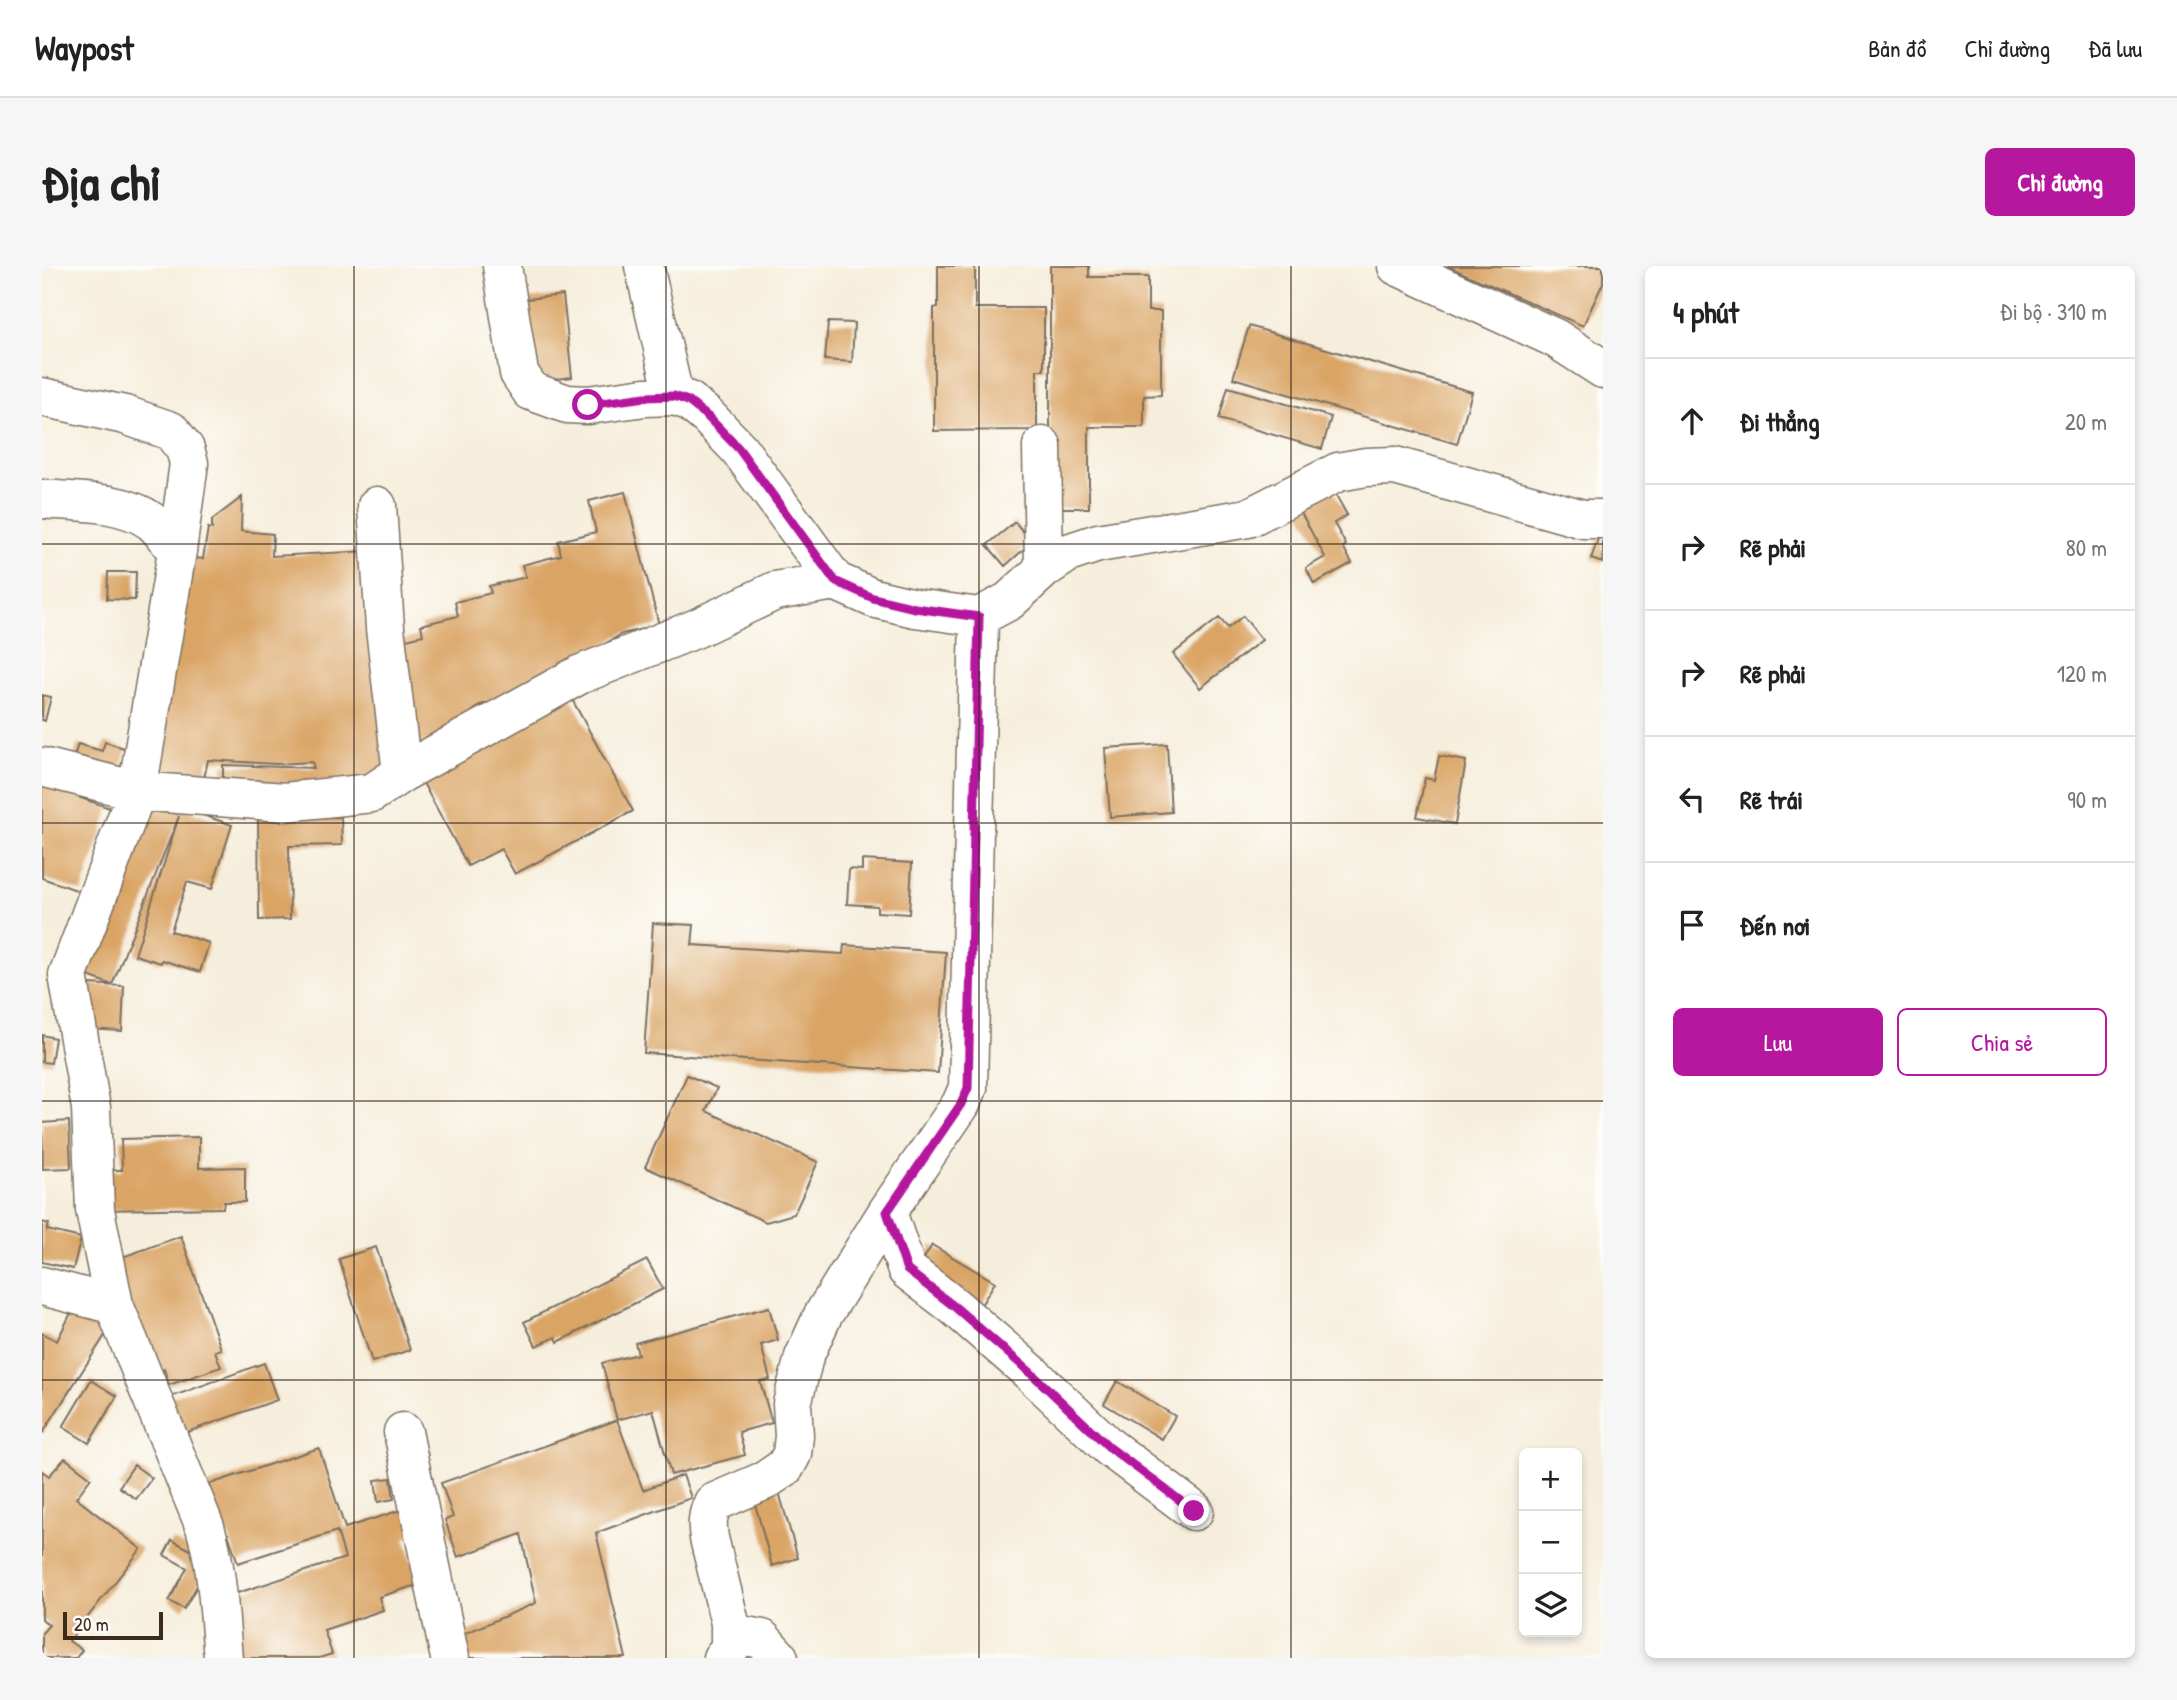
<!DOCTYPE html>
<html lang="vi">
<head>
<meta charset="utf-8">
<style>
	:root { --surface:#fff; --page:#f6f6f6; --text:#222; --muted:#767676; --line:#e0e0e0; --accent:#b5179e }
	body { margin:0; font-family:"Patrick Hand",sans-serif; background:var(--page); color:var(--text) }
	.controls { position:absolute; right:21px; bottom:21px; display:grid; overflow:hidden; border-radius:10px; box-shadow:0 4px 10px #0003 }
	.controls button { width:63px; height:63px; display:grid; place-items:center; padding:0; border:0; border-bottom:2px solid var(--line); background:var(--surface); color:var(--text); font:35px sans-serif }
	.scale { position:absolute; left:21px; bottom:18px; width:100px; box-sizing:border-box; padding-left:7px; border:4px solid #3b2a1e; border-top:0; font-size:19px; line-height:24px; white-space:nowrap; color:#3b2a1e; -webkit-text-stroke:5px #fdfcf7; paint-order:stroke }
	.stop { position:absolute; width:21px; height:21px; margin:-16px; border:5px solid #b5179e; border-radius:50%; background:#fff }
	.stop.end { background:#b5179e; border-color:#fff; box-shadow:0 2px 7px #0008 }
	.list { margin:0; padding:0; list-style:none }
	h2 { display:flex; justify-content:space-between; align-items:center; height:91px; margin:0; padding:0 28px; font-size:30px }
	h2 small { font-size:23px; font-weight:400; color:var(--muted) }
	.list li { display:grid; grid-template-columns:46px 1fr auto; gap:21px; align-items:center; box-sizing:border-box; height:126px; padding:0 28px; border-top:2px solid var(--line) }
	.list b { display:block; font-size:26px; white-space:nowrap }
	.list em { font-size:23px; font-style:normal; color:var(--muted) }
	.actions { display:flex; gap:14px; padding:21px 28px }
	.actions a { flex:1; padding:16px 0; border:2px solid var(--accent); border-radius:10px; text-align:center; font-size:24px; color:var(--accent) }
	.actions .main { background:var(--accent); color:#fff }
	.icon { flex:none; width:38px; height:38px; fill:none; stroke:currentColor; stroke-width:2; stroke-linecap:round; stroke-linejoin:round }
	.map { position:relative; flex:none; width:1561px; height:1392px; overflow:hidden; border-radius:10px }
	header { display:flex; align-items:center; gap:42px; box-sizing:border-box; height:98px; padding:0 35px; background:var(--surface); border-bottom:2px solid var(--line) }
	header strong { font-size:33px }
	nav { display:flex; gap:38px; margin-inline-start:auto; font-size:24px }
	.intro { display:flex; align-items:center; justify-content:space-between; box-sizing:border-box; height:168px; padding:0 42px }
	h1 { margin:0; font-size:49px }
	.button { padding:18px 32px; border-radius:10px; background:var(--accent); color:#fff; font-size:24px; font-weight:700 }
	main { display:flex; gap:42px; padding:0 42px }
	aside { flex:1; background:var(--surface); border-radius:10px; box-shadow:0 4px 10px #0003 }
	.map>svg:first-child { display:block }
</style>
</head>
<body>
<header>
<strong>Waypost</strong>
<nav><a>Bản đồ</a><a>Chỉ đường</a><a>Đã lưu</a></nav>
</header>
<div class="intro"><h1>Địa chỉ</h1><a class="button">Chỉ đường</a></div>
<main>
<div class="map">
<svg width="1561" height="1392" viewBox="0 0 1561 1392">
	<rect width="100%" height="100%" fill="#fdfcf7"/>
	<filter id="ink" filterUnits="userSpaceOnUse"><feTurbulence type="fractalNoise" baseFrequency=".0143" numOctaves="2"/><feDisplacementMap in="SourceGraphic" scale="14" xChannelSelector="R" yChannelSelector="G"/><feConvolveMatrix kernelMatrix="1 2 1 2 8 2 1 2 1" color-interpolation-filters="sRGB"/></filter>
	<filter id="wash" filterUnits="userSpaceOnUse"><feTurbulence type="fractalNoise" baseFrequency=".00686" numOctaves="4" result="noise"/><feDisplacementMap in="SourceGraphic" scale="28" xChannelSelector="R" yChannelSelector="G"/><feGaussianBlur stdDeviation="1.57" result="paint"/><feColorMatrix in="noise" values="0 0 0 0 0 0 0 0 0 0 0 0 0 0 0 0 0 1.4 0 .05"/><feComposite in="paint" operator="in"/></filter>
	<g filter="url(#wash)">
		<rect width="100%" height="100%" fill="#f6eedc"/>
		<g id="blocks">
			<!-- building -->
			<path fill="#daa465" d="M896,0H933V42H1002V104H995V164L892,165V42L896,41Z
				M1008,0H1047V11H1106V45H1119V129L1102,130V161H1047V242H1008Z
				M1405,0H1561V17L1541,60Z
				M521,29L530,111L486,116L476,34Z
				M786,56L812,57L810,96L783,94Z
				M1207,60L1430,126L1415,178L1191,112Z
				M1186,121L1289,151L1280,183L1177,153Z
				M1291,224L1305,249L1292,257L1304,279L1301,281L1310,297L1272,318L1264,302L1283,291L1257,243Z
				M583,226L617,359L580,368L475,430L438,439L406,467L365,485L348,377L381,369L379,359L416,350L413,336L449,327L447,320L484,311L480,299L519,289L516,275L554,266L547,235Z
				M200,231L199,265L231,268L230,290L326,285L345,511L181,521V499L272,502L270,496L235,498L166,494L160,522L99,510L143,291L161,293L166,262L170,263V254Z
				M973,256L990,276L963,300L945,279Z
				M1561,258V297L1549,293Z
				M66,306H94L93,334L65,333Z
				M1201,350L1220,374L1158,422L1131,388L1177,352L1186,362Z
				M526,426L591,545L473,608L459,583L426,600L375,506Z
				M0,429L9,431L3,455L0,454Z
				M63,476L85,483L76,511L30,497L36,478L60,485Z
				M1125,478L1129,546L1068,551L1063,482Z
				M1397,490L1424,495L1413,558L1375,551L1383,512L1392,514Z
				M0,510L41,524L38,532L68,542L40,626L0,612Z
				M107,531L190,559L170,623L145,616L129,665L167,677L158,706L120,694L119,697L93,689L137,550L70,719L38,707Z
				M216,546L247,552L299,551L300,579L247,580L248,653L217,654Z
				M820,594L870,597L867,648L835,646V640L805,638L807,603L820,604Z
				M611,657L652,659L650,679L801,688L802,679L904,686L896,807L602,787Z
				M48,718L82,720L80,765L46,763Z
				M0,769L13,772L9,797L0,796Z
				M645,809L675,822L664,845L776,896L752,948L724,956L603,901Z
				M27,855L29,902L1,903L0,857Z
				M157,871V902L203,901V936H182L181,942L57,944L56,904H80L79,873Z
				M0,956L7,958L5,964L39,972L31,1003L0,996Z
				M139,970L179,1083L173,1085L179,1101L127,1119L122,1103L112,1107L72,994Z
				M890,979L953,1016L938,1041L875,1004Z
				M334,981L368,1084L330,1096L297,993Z
				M605,994L621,1023L516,1076L514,1071L494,1080L482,1056Z
				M35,1035L69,1060L0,1168V1067L15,1075Z
				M727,1041L736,1074L719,1079L728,1113L718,1115L730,1157L697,1166L703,1189L629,1209L611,1144L575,1154L560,1097L596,1088L593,1077Z
				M222,1097L235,1134L140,1168L126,1132Z
				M49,1114L75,1130L47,1177L21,1161Z
				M1075,1115L1133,1150L1120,1173L1062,1138Z
				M575,1154L601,1224L641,1209L649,1232L554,1267L584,1392H417L412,1372L494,1337L479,1268L416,1291L403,1254L411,1251L399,1217Z
				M277,1182L303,1262L365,1242L375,1268L363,1272L378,1318L337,1331L341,1344L282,1364L290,1388L277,1392H187L180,1332L303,1292L295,1265L196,1297L186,1268L176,1272L159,1221Z
				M23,1192L49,1212L34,1232L99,1283L27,1375L40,1384L34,1392H0V1367L7,1359L0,1353V1205L7,1210Z
				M92,1199L110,1212L94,1233L77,1221Z
				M349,1212L352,1233L336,1236L333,1214Z
				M734,1216L756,1292L730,1300L709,1223Z
				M130,1274L169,1295L142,1343L127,1335L145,1302L122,1289Z"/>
		</g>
	</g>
	<g filter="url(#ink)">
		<use href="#blocks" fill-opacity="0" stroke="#7c6f60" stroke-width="2"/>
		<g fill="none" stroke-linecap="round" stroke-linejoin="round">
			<defs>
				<path id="minor" d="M460,0L477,107L489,125L525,138L546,139L603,131L632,130L647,135L666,151L697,183L793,315
					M602,0L632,130
					M1355,0L1513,72L1561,103
					M0,131L83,149L129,165L143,183L147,197L135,285
					M1000,180L1002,303
					M0,233C34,236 80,234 109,255C119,263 127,276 135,285L95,525L26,709L49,842L53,944L72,1039L163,1261C176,1304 177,1348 181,1392
					M335,240L343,362L360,507
					M0,501L95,525L243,536L330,527L360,507L537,409L653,363L733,325L793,315L831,332L873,342L937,351L967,335L1002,303L1026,287L1056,277L1206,252L1296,206L1324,201L1353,200L1541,253H1561
					M845,946L865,1004L913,1041L989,1107L1067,1181L1152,1245
					M0,1020L72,1039
					M361,1166L408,1392
					M688,1367L720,1373L737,1392
					M680,1392L688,1382V1357L667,1272C665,1259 665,1249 671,1237L724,1214L743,1201L750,1188L752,1170L750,1138L762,1091L781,1049L845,946L919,838L926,822L937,351"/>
			</defs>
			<!-- minor casing -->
			<use href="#minor" stroke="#7c6f60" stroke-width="41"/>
			<!-- minor -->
			<use href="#minor" stroke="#fff" stroke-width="38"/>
		</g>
	</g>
	<g fill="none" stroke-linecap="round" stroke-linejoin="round" filter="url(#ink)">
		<!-- route -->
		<path stroke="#b5179e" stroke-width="9" d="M546,139L603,131L632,130L646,135L666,151L697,183L793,315L831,332L873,342L937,351L926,822L919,838L845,946L865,1004L913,1041L989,1107L1067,1181L1152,1245"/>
	</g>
	<!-- grid -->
	<path fill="none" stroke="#3b2a1e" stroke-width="2" stroke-opacity="0.55" d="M312,0V1392M624,0V1392M937,0V1392M1249,0V1392M0,278H1561M0,557H1561M0,835H1561M0,1114H1561"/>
</svg>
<div class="controls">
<button>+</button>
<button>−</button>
<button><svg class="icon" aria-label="layers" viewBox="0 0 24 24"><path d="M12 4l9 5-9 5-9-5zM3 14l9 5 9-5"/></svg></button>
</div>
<div class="scale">20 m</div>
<div class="stop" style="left:546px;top:139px"></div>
<div class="stop end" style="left:1152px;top:1245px"></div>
</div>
<aside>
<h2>4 phút<small>Đi bộ · 310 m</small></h2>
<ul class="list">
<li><svg class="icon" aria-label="ahead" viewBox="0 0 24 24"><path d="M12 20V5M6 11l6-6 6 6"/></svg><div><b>Đi thẳng</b></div><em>20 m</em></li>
<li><svg class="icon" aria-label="right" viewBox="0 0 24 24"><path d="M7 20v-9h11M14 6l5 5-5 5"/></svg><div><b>Rẽ phải</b></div><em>80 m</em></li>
<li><svg class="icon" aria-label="right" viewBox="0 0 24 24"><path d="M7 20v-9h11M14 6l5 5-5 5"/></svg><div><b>Rẽ phải</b></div><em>120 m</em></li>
<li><svg class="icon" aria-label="left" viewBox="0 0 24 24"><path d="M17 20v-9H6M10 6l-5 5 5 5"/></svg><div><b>Rẽ trái</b></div><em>90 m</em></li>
<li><svg class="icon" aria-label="arrive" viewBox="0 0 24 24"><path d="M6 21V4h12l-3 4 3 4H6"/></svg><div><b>Đến nơi</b></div></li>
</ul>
<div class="actions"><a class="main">Lưu</a><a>Chia sẻ</a></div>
</aside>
</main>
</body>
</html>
